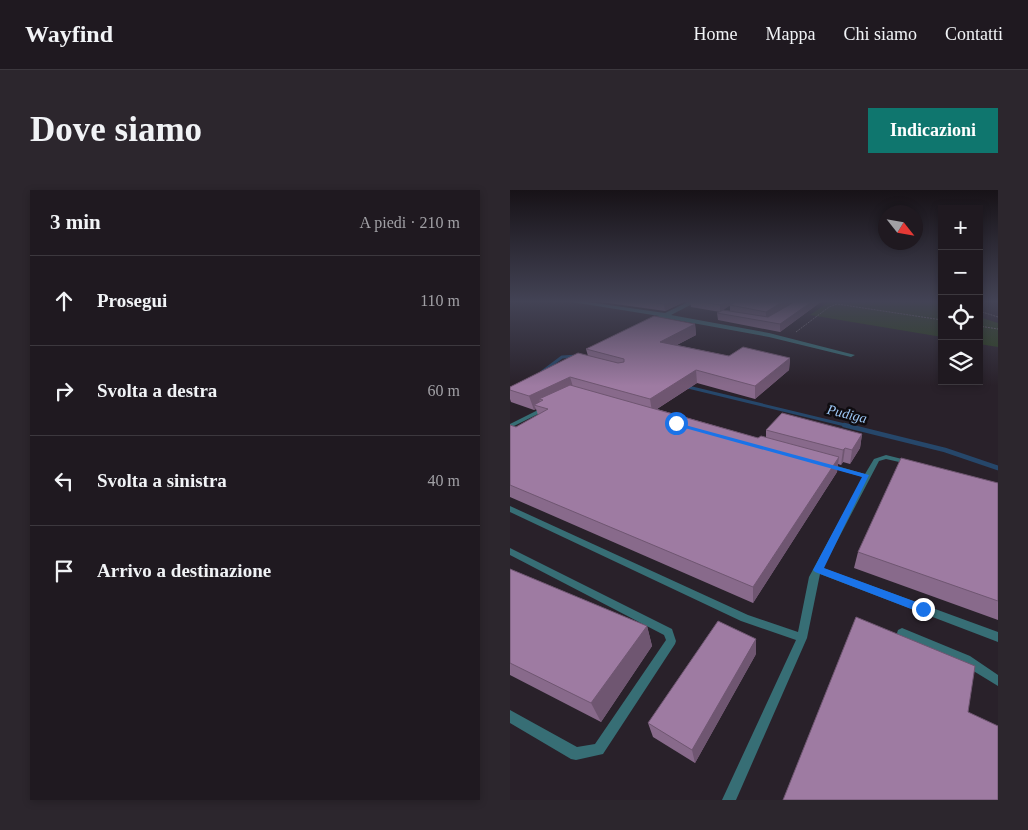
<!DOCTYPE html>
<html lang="it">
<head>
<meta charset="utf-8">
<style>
	:root { --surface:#1f1920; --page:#2c262d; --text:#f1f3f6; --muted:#a1a0a5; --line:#3c383e; --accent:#0f766e }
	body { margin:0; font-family:"Times New Roman",serif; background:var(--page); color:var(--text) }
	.controls { position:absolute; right:15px; top:15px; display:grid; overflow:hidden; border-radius:0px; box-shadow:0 2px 8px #0003 }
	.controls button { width:45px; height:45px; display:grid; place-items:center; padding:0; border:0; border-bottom:1px solid var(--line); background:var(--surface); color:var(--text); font:25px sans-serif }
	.compass { position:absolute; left:368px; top:15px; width:45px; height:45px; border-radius:50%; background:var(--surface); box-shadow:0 2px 8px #0003; rotate:121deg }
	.stop { position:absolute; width:15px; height:15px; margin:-11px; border:4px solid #1a73e8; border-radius:50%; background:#fff }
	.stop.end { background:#1a73e8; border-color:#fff; box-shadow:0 1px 5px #0008 }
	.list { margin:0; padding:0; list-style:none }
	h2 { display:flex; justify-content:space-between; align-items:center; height:65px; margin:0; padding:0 20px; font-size:21px }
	h2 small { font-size:16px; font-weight:400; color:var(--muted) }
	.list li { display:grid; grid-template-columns:32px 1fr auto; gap:15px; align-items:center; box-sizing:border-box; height:90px; padding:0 20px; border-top:1px solid var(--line) }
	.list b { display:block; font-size:19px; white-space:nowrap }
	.list em { font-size:16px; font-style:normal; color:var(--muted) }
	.icon { flex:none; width:28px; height:28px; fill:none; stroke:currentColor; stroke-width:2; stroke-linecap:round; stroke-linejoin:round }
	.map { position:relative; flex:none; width:488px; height:610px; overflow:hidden; border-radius:0px }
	header { display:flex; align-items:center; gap:30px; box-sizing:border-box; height:70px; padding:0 25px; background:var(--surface); border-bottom:1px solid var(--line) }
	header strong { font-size:24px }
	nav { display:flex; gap:28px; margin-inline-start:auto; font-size:18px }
	.intro { display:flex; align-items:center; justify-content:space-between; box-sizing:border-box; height:120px; padding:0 30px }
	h1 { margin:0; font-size:35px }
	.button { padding:12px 22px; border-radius:0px; background:var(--accent); color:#fff; font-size:18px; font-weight:700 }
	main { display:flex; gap:30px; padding:0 30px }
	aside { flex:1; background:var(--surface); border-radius:0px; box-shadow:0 2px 8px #0003 }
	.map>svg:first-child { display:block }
</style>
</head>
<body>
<header>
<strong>Wayfind</strong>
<nav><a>Home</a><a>Mappa</a><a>Chi siamo</a><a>Contatti</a></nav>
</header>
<div class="intro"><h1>Dove siamo</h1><a class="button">Indicazioni</a></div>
<main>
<aside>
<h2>3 min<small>A piedi · 210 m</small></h2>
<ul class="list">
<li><svg class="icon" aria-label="ahead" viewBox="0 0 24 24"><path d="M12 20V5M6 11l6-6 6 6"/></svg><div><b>Prosegui</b></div><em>110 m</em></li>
<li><svg class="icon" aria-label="right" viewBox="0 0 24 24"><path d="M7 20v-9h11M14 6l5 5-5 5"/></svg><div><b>Svolta a destra</b></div><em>60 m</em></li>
<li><svg class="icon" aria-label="left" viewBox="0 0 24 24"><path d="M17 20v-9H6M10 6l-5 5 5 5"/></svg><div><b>Svolta a sinistra</b></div><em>40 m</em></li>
<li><svg class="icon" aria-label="arrive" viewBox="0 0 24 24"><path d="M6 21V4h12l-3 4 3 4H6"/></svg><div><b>Arrivo a destinazione</b></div></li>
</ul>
</aside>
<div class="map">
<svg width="488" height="610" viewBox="0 0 488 610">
	<rect width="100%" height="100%" fill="#29212a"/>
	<!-- green -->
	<path fill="#2b421b" d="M320,111H424L432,114V147L300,125Z
		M469,127L488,133V157L469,154Z"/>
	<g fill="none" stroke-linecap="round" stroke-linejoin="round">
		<!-- stream-far1 -->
		<path stroke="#26476a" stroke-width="3" d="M32,182L52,167L68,166
			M178,197L339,236"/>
		<!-- stream -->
		<path stroke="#26476a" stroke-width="4.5" d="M334,235L435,260L488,278"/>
		<!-- path -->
		<path stroke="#7a737b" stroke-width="1" stroke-dasharray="2 1" stroke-linecap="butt" d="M469,121L488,127
			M469,136L488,139
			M286,142L319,117L327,114L432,130"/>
		<!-- service -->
		<path fill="#376e75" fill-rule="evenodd" d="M36,216L38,217V219L0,238V234Z
			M376,265L400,271L401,272L398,274L376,269L369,271L313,378L488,442V452L310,384L297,448L226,610H212L286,450L231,431L0,322V316L238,425L288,442L299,387L353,287L318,277L317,276L320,274L355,284L364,269Z
			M0,358L162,439L166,451L165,454L93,564L66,570L61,569L0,533V520L67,557L85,554L156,450L154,445L0,365Z
			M392,438L460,466L488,485V496L452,474L388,446L387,443L388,440Z"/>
		<!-- minor -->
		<path fill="#376e75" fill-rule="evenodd" d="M56,111H71L155,123L180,111H188L161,125L259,143L345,165L341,167L259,147L155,128L136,137L134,136V134L149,126Z"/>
	</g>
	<!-- wall -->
	<path fill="#886a8b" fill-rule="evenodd" d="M84,111H176L155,121Z
		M180,111H284L264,124L286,111H312L270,142L208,130L207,123L210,122L181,117ZM220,115V121L213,120Z
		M185,134L186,145L167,155L219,166L280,168L279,180L245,209L187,193L147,219L248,248L256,247V240L352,244L350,258L340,274L333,272L331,275L328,274L327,282L243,413L0,307V235L6,237L28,225L26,219L24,220L1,212L0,209V197L78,166L76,159Z
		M488,293V430L344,378L348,362Z
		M0,379L137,436L142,456L91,532L0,485Z
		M246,464L185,573L143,547L138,533Z"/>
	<!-- shaded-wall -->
	<path fill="#6f5671" d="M160,111H176L155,121L154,114Z
		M216,111H227L210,122V115Z
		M274,111H284L256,129V122Z
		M303,111H312L270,142V134Z
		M185,134L186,145L151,163L150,152Z
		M280,168L279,180L245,209V196Z
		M186,180L187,193L142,222L140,209Z
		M60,187L64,200L33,210L29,209L32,216L24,215L26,219L24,220L19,206Z
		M352,244L350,258L340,274L342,260Z
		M335,258L333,272L331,275L333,260Z
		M329,267L327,282L243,413V397Z
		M137,436L142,456L91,532L81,513Z
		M246,449V464L185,573L182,560Z"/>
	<!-- building -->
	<path fill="#9e7ba2" stroke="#6f5671" d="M131,111H160L154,114Z
		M187,111H216L210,115Z
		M227,111H274L256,122L220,115Z
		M286,111H303L270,134L207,123L213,120L258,127Z
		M144,126L185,134L150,152L219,166L233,157L280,168L245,196L186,180L140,209L60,187L19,206L0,200V197L68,163L108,173L114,172V169L76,159Z
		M60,195L248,248L251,246L329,267L243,397L0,295V235L6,237L38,219L24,215L33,210L29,209Z
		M272,223L352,244L342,260L335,258L333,260L256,240Z
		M391,268L488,293V411L348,362Z
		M0,379L137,436L81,513L0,473Z
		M346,427L465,476L458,522L488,536V610H273Z
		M208,431L246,449L182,560L138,533Z"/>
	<!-- sky -->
	<linearGradient id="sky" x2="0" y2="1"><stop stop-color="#171217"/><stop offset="0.57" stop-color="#434355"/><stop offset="1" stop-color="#434355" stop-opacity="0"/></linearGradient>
	<rect width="488" height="196" fill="url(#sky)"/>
	<!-- route -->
	<path fill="#1a73e8" d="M164,232L359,285L314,378L417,416V422H409L305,382L303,380L352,287L164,235Z"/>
	<g text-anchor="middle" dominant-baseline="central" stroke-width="5" stroke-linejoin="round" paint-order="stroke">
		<!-- water labels -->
		<g font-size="14" font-style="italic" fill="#9fcaf9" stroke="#0f0c10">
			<text transform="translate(337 224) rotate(14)">Pudiga</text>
		</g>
	</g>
</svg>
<div class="controls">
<button>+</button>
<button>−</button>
<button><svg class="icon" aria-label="locate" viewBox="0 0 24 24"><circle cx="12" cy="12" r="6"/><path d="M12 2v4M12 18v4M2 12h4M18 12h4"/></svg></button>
<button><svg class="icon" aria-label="layers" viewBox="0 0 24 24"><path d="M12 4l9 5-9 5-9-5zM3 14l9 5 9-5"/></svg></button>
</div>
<svg class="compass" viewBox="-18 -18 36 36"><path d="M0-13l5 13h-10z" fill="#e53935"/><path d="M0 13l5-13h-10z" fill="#a1a0a5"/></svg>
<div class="stop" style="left:166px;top:233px"></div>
<div class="stop end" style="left:413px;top:419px"></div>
</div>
</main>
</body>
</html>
